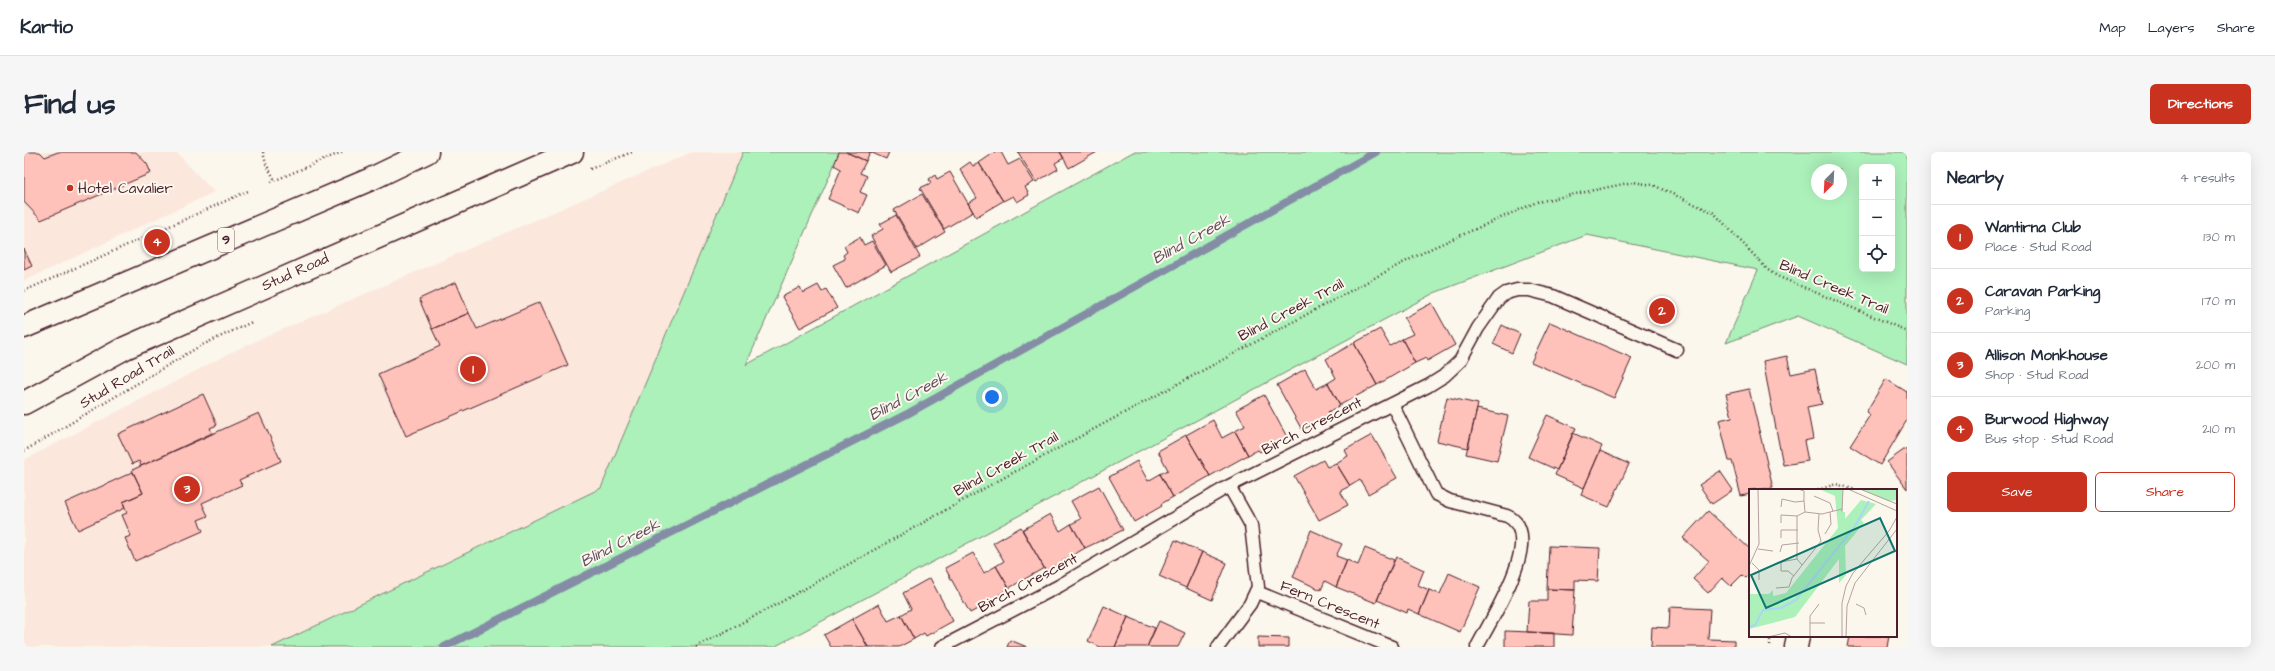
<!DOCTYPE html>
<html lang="en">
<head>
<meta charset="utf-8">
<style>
	:root { --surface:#fff; --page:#f6f6f7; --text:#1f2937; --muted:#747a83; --line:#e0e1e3; --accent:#c8321e }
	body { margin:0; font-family:"Architects Daughter",sans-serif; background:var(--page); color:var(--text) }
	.controls { position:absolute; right:12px; top:12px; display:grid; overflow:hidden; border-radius:6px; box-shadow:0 4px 16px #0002 }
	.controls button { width:36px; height:36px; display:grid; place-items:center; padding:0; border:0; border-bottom:1px solid var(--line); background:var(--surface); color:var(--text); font:20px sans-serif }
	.compass { position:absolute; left:1787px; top:12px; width:36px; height:36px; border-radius:50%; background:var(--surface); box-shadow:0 4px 16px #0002; rotate:204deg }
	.you { position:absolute; left:968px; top:245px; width:14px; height:14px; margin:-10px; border:3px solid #fff; border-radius:50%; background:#1a73e8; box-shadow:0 0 0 6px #1a73e833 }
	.badge { display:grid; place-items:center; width:26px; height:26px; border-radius:50%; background:var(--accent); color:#fff; font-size:13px; font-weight:700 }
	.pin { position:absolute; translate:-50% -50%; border:2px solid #fff; box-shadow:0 1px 4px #0006 }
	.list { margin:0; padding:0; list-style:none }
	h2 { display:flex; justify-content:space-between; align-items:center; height:52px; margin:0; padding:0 16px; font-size:17px }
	h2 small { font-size:13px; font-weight:400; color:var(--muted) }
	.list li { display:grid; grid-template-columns:26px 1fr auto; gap:12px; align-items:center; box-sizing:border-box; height:64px; padding:0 16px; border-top:1px solid var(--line) }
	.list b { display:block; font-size:15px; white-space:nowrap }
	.list p { margin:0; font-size:13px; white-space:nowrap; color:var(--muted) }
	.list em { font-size:13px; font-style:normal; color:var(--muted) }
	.actions { display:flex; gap:8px; padding:12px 16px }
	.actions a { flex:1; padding:9px 0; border:1px solid var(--accent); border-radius:6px; text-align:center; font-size:14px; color:var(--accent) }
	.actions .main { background:var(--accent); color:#fff }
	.icon { flex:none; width:22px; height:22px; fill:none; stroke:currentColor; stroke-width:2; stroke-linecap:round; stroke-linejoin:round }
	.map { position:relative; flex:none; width:1883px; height:495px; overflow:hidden; border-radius:6px }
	header { display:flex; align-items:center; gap:24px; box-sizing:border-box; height:56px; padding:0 20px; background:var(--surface); border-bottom:1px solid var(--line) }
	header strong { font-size:19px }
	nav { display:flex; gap:22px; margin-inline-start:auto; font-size:14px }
	.intro { display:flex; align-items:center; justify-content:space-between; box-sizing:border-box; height:96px; padding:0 24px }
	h1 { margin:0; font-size:28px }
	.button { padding:10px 18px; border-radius:6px; background:var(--accent); color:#fff; font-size:14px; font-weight:700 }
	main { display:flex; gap:24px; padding:0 24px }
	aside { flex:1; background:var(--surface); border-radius:6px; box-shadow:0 4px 16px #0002 }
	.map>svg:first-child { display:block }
</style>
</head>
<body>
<header>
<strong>Kartio</strong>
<nav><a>Map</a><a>Layers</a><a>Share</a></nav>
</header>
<div class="intro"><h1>Find us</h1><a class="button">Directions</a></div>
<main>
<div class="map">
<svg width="1883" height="495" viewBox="0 0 1883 495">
	<rect width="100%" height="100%" fill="#fbf7ec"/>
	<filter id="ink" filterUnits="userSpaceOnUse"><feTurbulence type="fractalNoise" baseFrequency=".025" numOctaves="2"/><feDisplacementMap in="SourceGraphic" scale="8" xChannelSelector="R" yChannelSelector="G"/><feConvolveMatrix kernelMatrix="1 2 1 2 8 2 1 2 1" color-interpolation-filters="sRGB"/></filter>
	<g filter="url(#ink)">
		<!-- built -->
		<path fill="#fce7dd" d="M0,0H152L190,40L0,129Z
			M668,0H719L577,336L248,495H0V308L216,196Z"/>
		<!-- green -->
		<path fill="#acf0ba" stroke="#7b8872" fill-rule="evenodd" d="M719,0H816L722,213L1109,0H1883V212L1774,164L1702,191L1734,118L1563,83L1410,141L750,495H248L577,336ZM1838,15H1868V117H1838ZM1793,18H1817V42H1793Z"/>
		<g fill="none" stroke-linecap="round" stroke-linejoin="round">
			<!-- stream -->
			<path stroke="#848da5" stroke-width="8" d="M420,495L885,261L1352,0"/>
		</g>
		<!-- building -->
		<path fill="#fec2ba" stroke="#4a1f2b" d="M0,0H16L21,5L34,0H112L123,12L127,21L17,68L0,50Z
			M815,0H822L842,9L836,21L843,24L836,40L843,43L835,61L804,47L817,17L810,13Z
			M822,0H846L842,9Z
			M846,0H865L862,7Z
			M971,0H977L984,13L996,7L1010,30L1001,35L1005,43L993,50L989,44L979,49L955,11Z
			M994,0H1036L1040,6L1031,11L1034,17L1012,30Z
			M1036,0H1073L1045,16Z
			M946,10L949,14L955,11L979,49L952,65L944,51L953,46L936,17Z
			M926,20L949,60L920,77L896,36L907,31L905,27L911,23L913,27Z
			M898,42L921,80L893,97L870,58Z
			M872,63L896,105L867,120L847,84L859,77L856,72Z
			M836,85L840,93L848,89L862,113L822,136L809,113L821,107L819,103L823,100L820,94Z
			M0,97L8,114L0,118Z
			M432,130L445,161L408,177L395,147Z
			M794,133L798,140L802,137L813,156L776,176L758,145L776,135L779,141Z
			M516,150L544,213L382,284L354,222L416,194L408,177L445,161L453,177Z
			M1408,151L1431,193L1403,209L1402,206L1391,211L1378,187L1389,182L1380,166Z
			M1526,170L1608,206L1590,246L1507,210Z
			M1478,173L1496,182L1488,201L1469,192Z
			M1356,177L1366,194L1378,187L1391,211L1353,233L1330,191Z
			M1330,191L1353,233L1316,253L1304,231L1312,226L1302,207Z
			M1763,204L1767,222L1791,217L1798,252L1783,255L1789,287L1780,289L1784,309L1759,313L1739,209Z
			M1281,217L1292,237L1304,231L1316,253L1304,260L1306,263L1278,278L1253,233Z
			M1862,227L1883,240V268L1856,313L1826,294L1846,263L1842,260Z
			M1725,237L1749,336L1726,338V342L1717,344L1708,309H1705L1695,268L1708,265L1702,242Z
			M179,242L193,273L186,276L188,281L117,314L115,309L108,312L94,282Z
			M1240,243L1263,285L1236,300L1234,298L1224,303L1211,279L1221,274L1212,258Z
			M1423,245L1454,252L1444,296L1413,289Z
			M1453,257L1484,264L1473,309L1442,302Z
			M235,261L257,309L215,328L218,333L178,351L184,364L174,368L179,379L111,409L101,386L107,384L98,363L103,361L99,350L119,341L108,318Z
			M1523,263L1552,276L1533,318L1504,305Z
			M1189,268L1198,286L1211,279L1224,303L1186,324L1162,283Z
			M1549,281L1578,294L1560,336L1531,323Z
			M1162,283L1186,324L1149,345L1136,322L1144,318L1134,299Z
			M1348,283L1373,326L1344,342L1336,328L1326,334L1312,311L1324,304L1321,298Z
			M1881,297L1883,300V337L1863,310Z
			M1576,299L1605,312L1585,355L1557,343Z
			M1299,308L1303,315L1312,311L1326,334L1316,339L1324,353L1295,368L1270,324Z
			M1113,309L1124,329L1136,322L1149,345L1137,352L1138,354L1110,370L1085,325Z
			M1696,319L1709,338L1688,352L1675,333Z
			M109,320L119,341L99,350L101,356L54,378L41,351Z
			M1075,334L1099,378L1061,396L1047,372L1057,367L1047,349Z
			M1684,359L1726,397V422L1722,426L1718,423L1707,434L1698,426L1684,441L1669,427L1685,409L1659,386Z
			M1026,362L1036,379L1047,372L1061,396L1022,419L998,378Z
			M997,375L1020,416L985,436L972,414L980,409L969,391Z
			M1287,378L1318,392L1312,404L1323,408L1312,435L1301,429L1297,438L1269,425Z
			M1151,388L1178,400L1162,436L1135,424Z
			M1525,394L1576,396L1574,429L1551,428V438L1523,437Z
			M1341,396L1370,408L1352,451L1312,435L1323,408L1334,413Z
			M1178,400L1203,411L1188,448L1162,436Z
			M949,401L960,421L972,414L985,436L973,444L974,446L946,461L921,416Z
			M1372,405L1400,418L1394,433L1405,438L1395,462L1384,457L1383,461L1353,448Z
			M1425,421L1456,435L1436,480L1395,462L1405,438L1416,442Z
			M906,426L929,469L902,484L900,481L890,487L877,463L887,457L879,441Z
			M1523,437L1551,438L1548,483L1503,480L1505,449H1523Z
			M855,452L864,469L877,463L890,487L875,495H844L828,467Z
			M1080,454L1104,465L1091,495H1076L1064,489Z
			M1646,455L1686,457L1684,487L1710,488V495H1627L1628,475L1645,476Z
			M1104,465L1131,476L1123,495H1091Z
			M828,467L844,495H807L800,483Z
			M1135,469L1161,481L1154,495H1123Z
			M1481,479L1530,481V495H1481Z
			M1826,484H1865L1863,495H1824Z
			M1234,485L1265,486V495H1234Z
			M986,488L1003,495H983Z"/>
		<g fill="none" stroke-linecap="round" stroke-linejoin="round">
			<defs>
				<path id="lane" d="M1368,252L1412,342L1426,349L1483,364C1524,382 1465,470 1453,495
					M1233,440L1368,495
					M918,495L1035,434L1205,334L1404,234L1420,224L1436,209L1454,176L1475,146L1482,141L1493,138H1505L1529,144L1653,198
					M1194,495L1226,452L1234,435L1227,373L1205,334"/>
				<path id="street" d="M1772,495L1774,484"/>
				<path id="highway" d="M0,175L347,27L403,0
					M0,251L101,196L548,0"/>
			</defs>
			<!-- lane casing -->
			<use href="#lane" stroke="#4a1f2b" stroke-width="15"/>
			<!-- street casing -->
			<use href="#street" stroke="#4a1f2b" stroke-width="25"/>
			<!-- highway casing -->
			<use href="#highway" stroke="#4a1f2b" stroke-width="25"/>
			<!-- path -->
			<path stroke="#4a1f2b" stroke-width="2.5" stroke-dasharray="1 3" stroke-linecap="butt" d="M239,0L242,12L251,28
				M566,17L608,0
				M247,30L318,0
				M0,139L224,39
				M0,299L176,194L228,170
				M1794,338L1812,332L1832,338
				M1746,493V484
				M672,495L757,450L970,331L1367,117L1408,96L1513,50L1609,30L1629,33L1690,61L1744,118L1753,124L1883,179"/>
			<!-- lane -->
			<use href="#lane" stroke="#fbf7ec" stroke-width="12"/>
			<!-- street -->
			<use href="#street" stroke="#fbf7ec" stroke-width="22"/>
			<!-- highway -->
			<use href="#highway" stroke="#fbf7ec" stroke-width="22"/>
		</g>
	</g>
	<!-- markers -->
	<circle fill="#c8321e" stroke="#fbf7ec" stroke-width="1.5" cx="46" cy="36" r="4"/>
	<g text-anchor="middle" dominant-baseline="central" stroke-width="4" stroke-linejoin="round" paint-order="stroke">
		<!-- shield labels -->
		<rect fill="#fbf7ec" stroke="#7f6065" stroke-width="1" x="194" y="76" width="16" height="24" rx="3"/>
		<g font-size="14" font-weight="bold" fill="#4a1f2b">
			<text x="202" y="88">9</text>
		</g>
		<!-- poi labels -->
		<g font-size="15" fill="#4a1f2b" stroke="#fbf7ec" text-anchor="start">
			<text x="54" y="36">Hotel Cavalier</text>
		</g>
		<!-- street labels -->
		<g font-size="15" fill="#4a1f2b" stroke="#fbf7ec">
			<text transform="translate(271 120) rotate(-24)">Stud Road</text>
			<text transform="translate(1810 135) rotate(23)">Blind Creek Trail</text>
			<text transform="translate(1267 158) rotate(-28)">Blind Creek Trail</text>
			<text transform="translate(103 225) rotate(-31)">Stud Road Trail</text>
			<text transform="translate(1288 274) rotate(-27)">Birch Crescent</text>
			<text transform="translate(982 312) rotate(-29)">Blind Creek Trail</text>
			<text transform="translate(1004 431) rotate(-28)">Birch Crescent</text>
			<text transform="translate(1306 453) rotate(22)">Fern Crescent</text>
		</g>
		<!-- water labels -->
		<g font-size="16" font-style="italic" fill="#624d5e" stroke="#fbf7ec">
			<text transform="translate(1167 87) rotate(-29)">Blind Creek</text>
			<text transform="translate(884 244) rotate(-28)">Blind Creek</text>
			<text transform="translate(596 391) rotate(-27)">Blind Creek</text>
		</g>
	</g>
	<!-- overview -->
	<g transform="translate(1725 337)">
		<rect width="148" height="148" fill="#fbf7ec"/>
		<path d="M70,0H94L93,23H96V30L112,11L127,15L112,31L115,34L96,57L97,86L90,94V70L46,128L0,140V105H20L24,101V107L37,104L89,39L86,7ZM111,0H148V11L139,12Z" fill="#acf0ba"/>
		<path fill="none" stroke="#aad6f6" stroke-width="2" d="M0,138L6,136L14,121L32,119L47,111L106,37L120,12"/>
		<path fill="none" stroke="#b4a19f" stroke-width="1" d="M49,0L55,2V12M99,0L148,22M111,0L148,15M65,7L81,14L84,22M32,18L33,10L46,13L55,12L56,23M93,23L94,0M32,34V26L48,27M76,45L82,35L81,23M32,49V41H49M9,60L24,62M31,63L33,56L50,54M3,74L10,81V91M53,76L48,70V27L56,23L73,25L93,20M0,77L10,55L9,0M45,87L39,82H32V73L48,70M27,99L40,98L43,89L72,52L69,41L70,25M107,115L115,119L117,126M61,134H76M19,148L36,144L43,148M61,148V127L70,115M93,148V114L97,97L104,84L140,42L148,28M97,148L98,117L106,94L148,40"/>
		<path fill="#0f766e" fill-opacity="0.15" stroke="#0f766e" stroke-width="2" d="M131,29L146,62L17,119L2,86Z"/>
		<rect width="148" height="148" fill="none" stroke="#4a1f2b" stroke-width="2"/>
	</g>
</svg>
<div class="controls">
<button>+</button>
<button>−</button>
<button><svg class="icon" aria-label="locate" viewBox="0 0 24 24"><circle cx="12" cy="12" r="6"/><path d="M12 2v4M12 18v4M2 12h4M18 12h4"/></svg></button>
</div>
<svg class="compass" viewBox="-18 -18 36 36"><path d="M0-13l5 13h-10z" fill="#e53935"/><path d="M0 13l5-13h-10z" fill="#747a83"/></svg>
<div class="you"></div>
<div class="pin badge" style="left:449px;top:217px">1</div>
<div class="pin badge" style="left:1638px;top:159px">2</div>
<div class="pin badge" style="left:163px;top:337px">3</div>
<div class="pin badge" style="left:133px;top:90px">4</div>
</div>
<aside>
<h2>Nearby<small>4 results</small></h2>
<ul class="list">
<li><span class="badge">1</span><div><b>Wantirna Club</b><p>Place · Stud Road</p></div><em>130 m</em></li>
<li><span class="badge">2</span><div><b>Caravan Parking</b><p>Parking</p></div><em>170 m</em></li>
<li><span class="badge">3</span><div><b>Allison Monkhouse</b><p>Shop · Stud Road</p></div><em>200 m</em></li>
<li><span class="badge">4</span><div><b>Burwood Highway</b><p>Bus stop · Stud Road</p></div><em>210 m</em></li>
</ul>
<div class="actions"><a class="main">Save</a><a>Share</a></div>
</aside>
</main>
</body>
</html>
